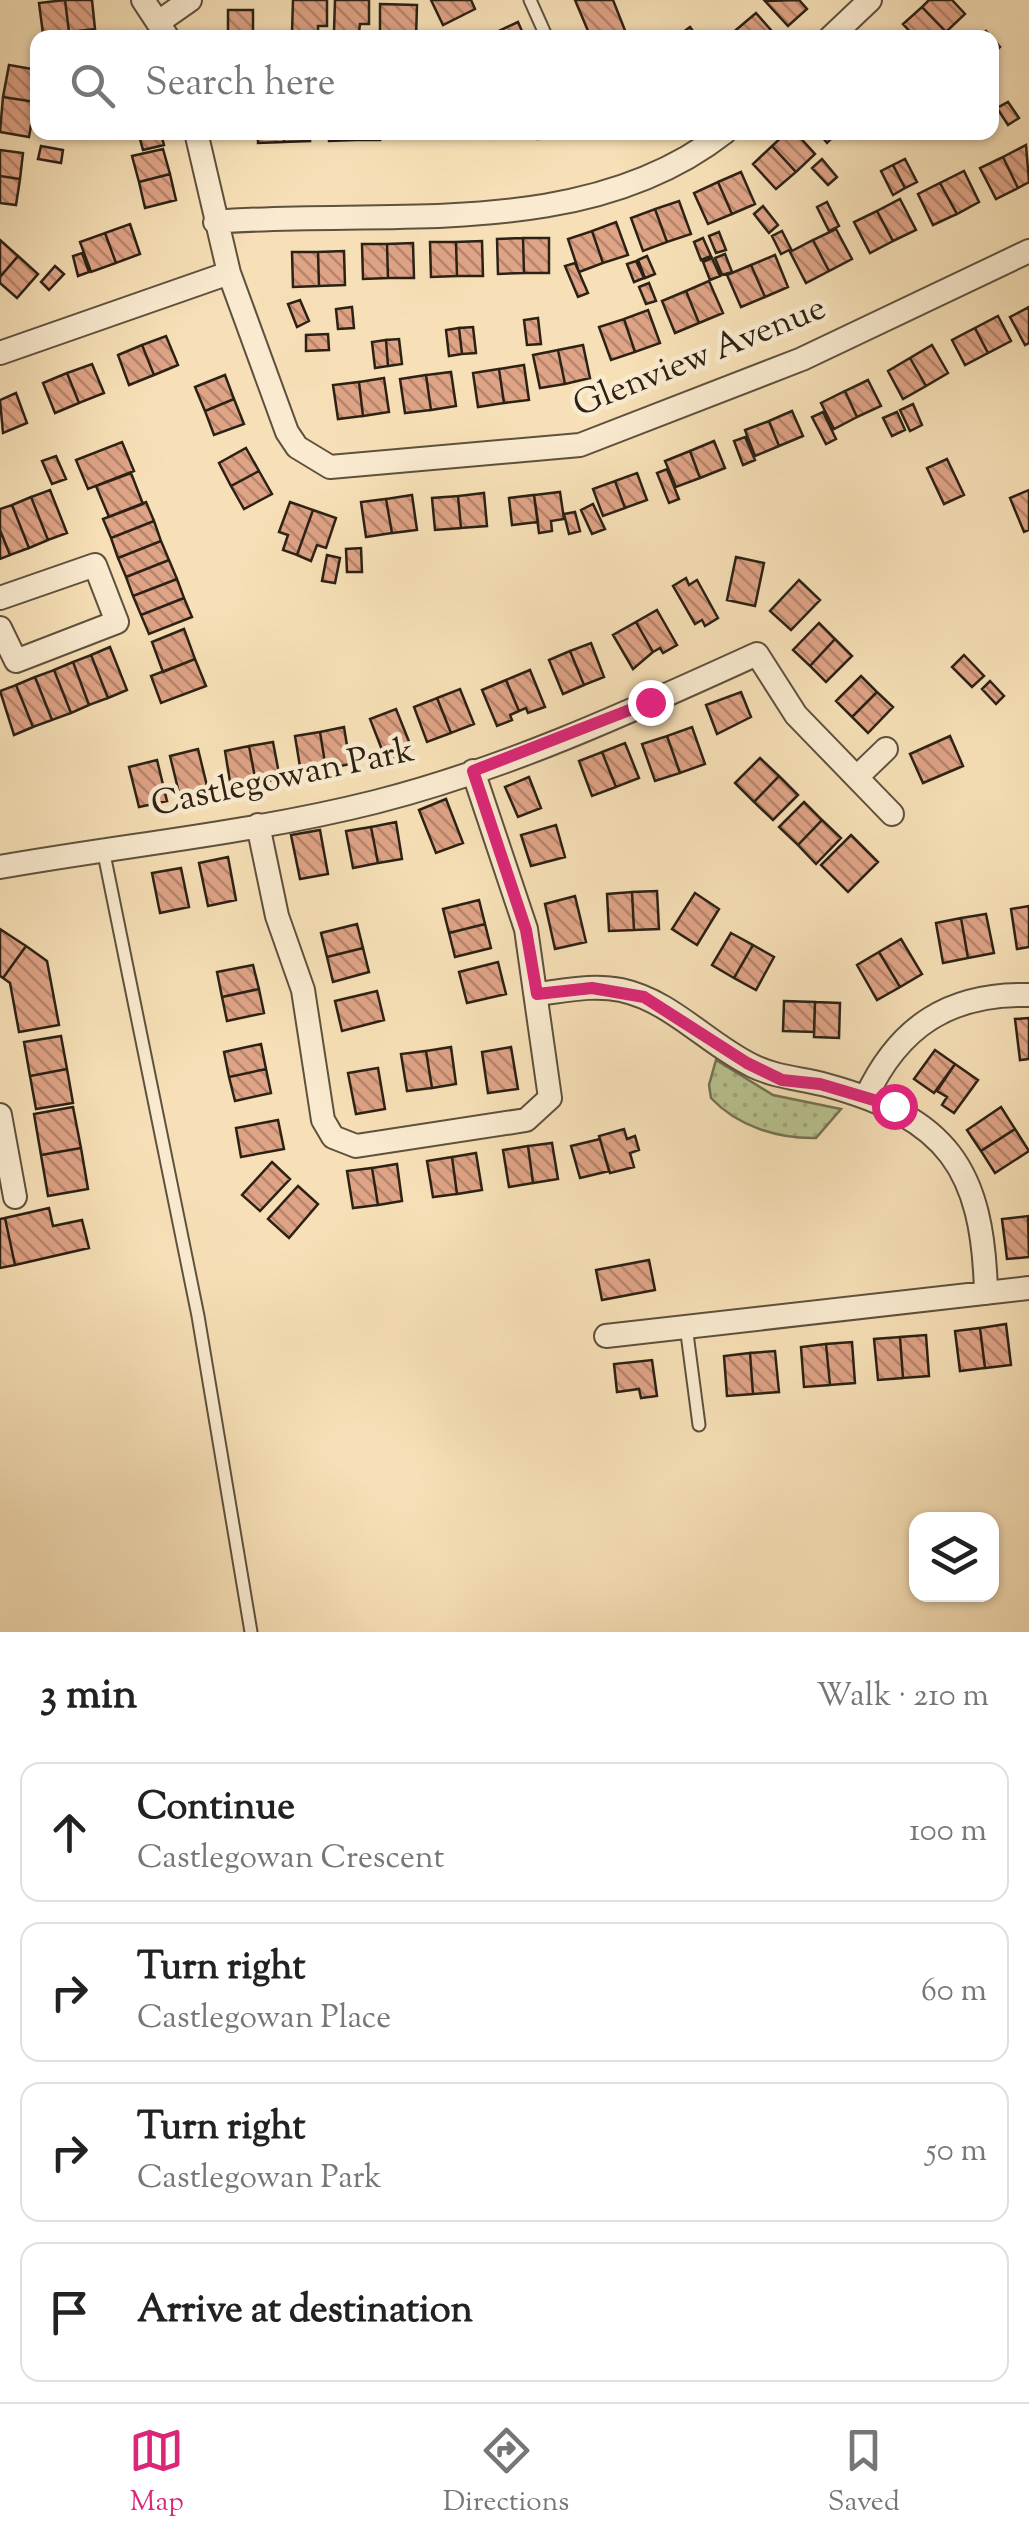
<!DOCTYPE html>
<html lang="en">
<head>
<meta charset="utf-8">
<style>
	:root { --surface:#fff; --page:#f2f2f2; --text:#222; --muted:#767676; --line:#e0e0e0; --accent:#db2777 }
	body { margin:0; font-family:"Sorts Mill Goudy",serif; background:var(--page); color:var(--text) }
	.controls { position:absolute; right:30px; bottom:30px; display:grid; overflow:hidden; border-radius:20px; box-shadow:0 2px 8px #0004 }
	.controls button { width:90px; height:90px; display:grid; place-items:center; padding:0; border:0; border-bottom:2px solid var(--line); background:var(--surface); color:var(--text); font:50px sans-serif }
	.stop { position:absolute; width:30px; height:30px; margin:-22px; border:8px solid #db2777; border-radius:50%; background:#fff }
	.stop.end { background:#db2777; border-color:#fff; box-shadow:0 2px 10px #0008 }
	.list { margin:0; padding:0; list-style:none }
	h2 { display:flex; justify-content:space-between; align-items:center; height:130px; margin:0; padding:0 40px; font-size:42px }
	h2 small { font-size:32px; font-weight:400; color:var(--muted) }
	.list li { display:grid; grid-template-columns:65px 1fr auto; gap:30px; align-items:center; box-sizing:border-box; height:140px; margin:0 20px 20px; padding:0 20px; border:2px solid var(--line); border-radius:20px }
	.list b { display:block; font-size:38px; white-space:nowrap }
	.list p { margin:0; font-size:32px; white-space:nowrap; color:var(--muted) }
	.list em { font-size:32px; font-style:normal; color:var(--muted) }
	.icon { flex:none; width:55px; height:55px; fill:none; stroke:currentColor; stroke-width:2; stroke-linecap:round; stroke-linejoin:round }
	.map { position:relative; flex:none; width:1029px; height:1632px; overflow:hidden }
	.search { position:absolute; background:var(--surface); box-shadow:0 2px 8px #0004; left:30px; right:30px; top:30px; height:110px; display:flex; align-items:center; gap:25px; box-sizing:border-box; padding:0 35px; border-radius:20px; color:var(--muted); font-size:38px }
	.sheet { height:770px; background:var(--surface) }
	nav { display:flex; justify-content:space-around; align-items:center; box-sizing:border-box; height:140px; border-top:2px solid var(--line); background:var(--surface); font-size:28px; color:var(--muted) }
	nav a { display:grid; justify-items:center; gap:5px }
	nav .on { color:var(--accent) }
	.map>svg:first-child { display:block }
</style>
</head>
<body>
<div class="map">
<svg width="1029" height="1632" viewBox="0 0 1029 1632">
	<defs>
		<pattern id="park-dots" width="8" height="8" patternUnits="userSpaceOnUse" patternTransform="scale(2.5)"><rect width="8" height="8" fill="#b9c391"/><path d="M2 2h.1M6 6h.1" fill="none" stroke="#9fa77c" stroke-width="1.8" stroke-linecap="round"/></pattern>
		<pattern id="building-back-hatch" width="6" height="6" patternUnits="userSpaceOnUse" patternTransform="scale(2.5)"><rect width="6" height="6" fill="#dfa386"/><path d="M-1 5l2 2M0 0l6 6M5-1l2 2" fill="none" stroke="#b5846c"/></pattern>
	</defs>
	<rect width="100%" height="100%" fill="#f7e0b7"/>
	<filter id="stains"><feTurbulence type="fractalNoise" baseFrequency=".002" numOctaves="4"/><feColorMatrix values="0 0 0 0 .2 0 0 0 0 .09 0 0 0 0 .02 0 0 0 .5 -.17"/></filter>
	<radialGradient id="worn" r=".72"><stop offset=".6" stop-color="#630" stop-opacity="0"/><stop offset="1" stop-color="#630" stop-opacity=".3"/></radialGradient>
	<!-- park -->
	<path fill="url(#park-dots)" stroke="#727252" stroke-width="2.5" d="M716,1060L773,1095L841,1109L816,1138C778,1139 737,1126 711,1098L709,1085Z"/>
	<!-- building -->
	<path fill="url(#building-back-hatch)" stroke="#2b2114" stroke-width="2.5" d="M65,0H92L95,29L69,32Z
		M65,0L69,32L43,34L39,3Z
		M293,0H327V26H318V33H292Z
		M335,0H369V24H360L359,32H334Z
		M431,0H471L475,9L443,25Z
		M575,0H613L628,38H591Z
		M799,0L807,9L788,26L765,1Z
		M929,0H952L965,14L946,32L922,7Z
		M380,4L417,5L416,38H380Z
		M922,7L946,32L940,38H916L903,24Z
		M228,10H253V38H228Z
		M756,13L778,38H743L736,30Z
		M518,22L525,38H488V36Z
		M690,27L698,38H681L679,35Z
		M986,31L1000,47L992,55V38H978Z
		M9,65L38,70L35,102L3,97Z
		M3,97L35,102L29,137L0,132Z
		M1008,102L1019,118L1008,125L997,108Z
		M258,132H284V142L258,143Z
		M284,132H310V141L284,142Z
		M328,132H354L355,140L329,141Z
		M354,132H380V140H355Z
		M397,132H423V137L397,138Z
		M423,132H449V136L423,137Z
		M469,132H495V137H469Z
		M495,132H521V136L495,137Z
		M537,132H562L563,138L537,139Z
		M562,132H588V138H563Z
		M787,132H795L815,154L796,172L772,146Z
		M818,132H838L827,143Z
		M161,134L164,145L143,150L140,139Z
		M1026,145L1029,182L1018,188L1003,157Z
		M41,146L63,150L61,163L38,159Z
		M772,146L796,172L776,189L753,164Z
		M163,149L170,174L139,182L132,156Z
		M0,150L23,153L20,179L0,176Z
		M1003,157L1018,188L996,199L980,168Z
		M822,159L837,177L828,185L812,168Z
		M905,159L917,182L905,188L893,165Z
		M893,165L905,188L893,195L881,171Z
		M964,171L979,202L957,214L940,183Z
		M741,172L755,204L732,214L718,182Z
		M170,174L176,200L145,208L139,182Z
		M0,176L20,179L16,205L0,203Z
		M718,182L732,214L708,224L694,193Z
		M940,183L957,214L933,225L918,194Z
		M900,199L916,230L893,241L877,211Z
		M679,201L691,234L667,242L655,209Z
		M827,202L839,226L829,231L817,207Z
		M763,206L778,225L769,233L754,214Z
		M655,209L667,242L643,251L631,218Z
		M877,211L893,241L870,253L854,222Z
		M616,222L628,255L603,263L592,231Z
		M130,224L140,254L116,263L105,233Z
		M836,229L852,259L829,271L813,240Z
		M592,231L603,263L579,272L568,239Z
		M782,231L791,249L781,254L772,236Z
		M719,232L726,250L716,253L709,236Z
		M105,233L116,263L91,272L80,242Z
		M523,238H549V273H524Z
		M523,238L524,273L498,274L497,239Z
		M703,238L711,256L701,260L694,242Z
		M0,240L18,256L0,277Z
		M813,240L829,271L806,283L790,252Z
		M482,241L483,276H457L456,242Z
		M430,242H456L457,276L431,277Z
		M413,243L414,278H388L387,244Z
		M362,244H387L388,278L363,279Z
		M344,251L345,285L319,286L318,252Z
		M292,252H318L319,286L293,287Z
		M82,253L89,272L78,276L73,256Z
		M725,254L732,272L722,275L715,258Z
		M775,255L788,287L765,297L751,265Z
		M18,256L38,274L17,298L0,283V277Z
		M647,256L655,274L645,278L638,260Z
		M712,258L720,276L710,280L703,262Z
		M636,261L644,278L634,282L627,264Z
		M575,263L588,293L578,297L565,266Z
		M751,265L765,297L741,307L727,275Z
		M55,266L64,274L49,290L41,282Z
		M709,281L723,313L699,323L686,291Z
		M649,283L656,301L646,304L639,287Z
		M686,291L699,323L675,333L662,301Z
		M300,300L309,321L297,327L288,304Z
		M352,307L354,328L338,329L336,309Z
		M1029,307V343L1025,345L1010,317Z
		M648,310L660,343L635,352L624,319Z
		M998,316L1011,341L988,353L975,328Z
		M538,318L541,344L527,345L524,320Z
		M624,319L635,352L611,360L599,327Z
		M473,327L476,353L462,354L459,328Z
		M459,328L462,354L449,356L446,330Z
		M975,328L988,353L965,365L952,340Z
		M328,334L329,350L306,351V335Z
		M166,336L178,365L154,375L142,345Z
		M399,339L402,364L388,366L386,340Z
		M386,340L388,366L375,368L372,342Z
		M142,345L154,375L129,385L118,355Z
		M583,345L590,378L565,384L558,350Z
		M932,345L948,373L926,386L910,358Z
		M558,350L565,384L540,388L533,355Z
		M910,358L926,386L903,399L888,371Z
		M92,364L104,393L79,403L67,373Z
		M524,365L529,400L504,403L499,369Z
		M499,369L504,403L478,407L473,373Z
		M451,372L456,406L431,410L426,375Z
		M67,373L79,403L55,413L43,383Z
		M225,375L234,399L205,411L195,387Z
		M426,375L431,410L405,413L400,379Z
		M384,378L389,412L363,416L359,382Z
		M868,380L881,406L857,417L845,391Z
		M359,382L363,416L338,419L333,385Z
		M845,391L857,417L834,429L821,403Z
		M16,393L27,423L3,433L0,400Z
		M234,399L244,424L214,435L205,411Z
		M913,404L922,425L910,431L900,410Z
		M792,411L803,436L779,446L769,421Z
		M823,412L836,439L826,444L812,417Z
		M897,412L905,430L892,436L883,418Z
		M769,421L779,446L755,456L745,430Z
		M745,437L755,460L743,465L734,441Z
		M714,441L725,468L700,478L690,451Z
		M122,442L134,471L88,489L76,460Z
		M246,448L259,471L231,486L219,463Z
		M690,451L700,478L676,487L665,461Z
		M56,456L66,479L52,484L42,461Z
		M947,459L964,495L944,504L927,468Z
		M667,469L679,499L669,503L657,473Z
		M259,471L272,494L244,509L231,486Z
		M131,473L143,504L109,517L96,486Z
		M637,473L647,500L625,508L615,481Z
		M615,481L625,508L603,516L593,489Z
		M50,490L67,533L48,540L31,497Z
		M1029,490V530L1024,532L1010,498Z
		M560,492L564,519L551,521L552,531L539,533L534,495Z
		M484,493L487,526L461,528L458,496Z
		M412,495L417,530L392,533L386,499Z
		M534,495L538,522L512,525L509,498Z
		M458,496L461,528L435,530L432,498Z
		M31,497L48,540L29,548L12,505Z
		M386,499L392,533L366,537L361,502Z
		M146,502L154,521L111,538L103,519Z
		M290,502L313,510L297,555L283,550L288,535L279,532Z
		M593,504L605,529L592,534L581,510Z
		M12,505L29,548L10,555L0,530V509Z
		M313,510L336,518L326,548L317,545L311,561L297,555Z
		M575,512L580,531L569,534L564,514Z
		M154,521L161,541L118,558L111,538Z
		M0,530L10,555L0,559Z
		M161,541L169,560L126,577L118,558Z
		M361,548L362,572H347L346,549Z
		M327,555L340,558L335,583L322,581Z
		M736,557L764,563L755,606L727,600Z
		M169,560L177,579L133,596L126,577Z
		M686,578L689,585L697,580L718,618L705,626L702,620L695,624L673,586Z
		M177,579L184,598L141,615L133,596Z
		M799,580L820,600L791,630L770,611Z
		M184,598L192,617L149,634L141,615Z
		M657,610L677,645L663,653L660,648L653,652L636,622Z
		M636,622L653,652L633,669L613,635Z
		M819,623L835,639L810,666L793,650Z
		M184,629L195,659L163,672L152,642Z
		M835,639L852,656L826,682L810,666Z
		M591,643L604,677L584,685L570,651Z
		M110,647L127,690L108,698L91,655Z
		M570,651L584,685L563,694L549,660Z
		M91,655L108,698L89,705L73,662Z
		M964,655L984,676L972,687L952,667Z
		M195,659L206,686L161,703L151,676Z
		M73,662L89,705L71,713L54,670Z
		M54,670L71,713L52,720L35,677Z
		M530,670L545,707L528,713L526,708L519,711L506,680Z
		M861,676L877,692L852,717L836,701Z
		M35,677L52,720L33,727L16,685Z
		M506,680L519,711L510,715L512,720L497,726L482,690Z
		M990,681L1004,696L996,704L982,689Z
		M16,685L33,727L14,735L0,691Z
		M460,689L474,724L451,733L437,698Z
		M741,692L751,717L717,734L706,705Z
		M877,692L893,707L868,733L852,717Z
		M437,698L451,733L427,742L414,707Z
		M396,709L412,749L386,760L370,719Z
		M344,727L350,764L326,769L320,732Z
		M692,727L705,764L680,773L667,736Z
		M320,732L326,769L301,773L295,736Z
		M667,736L680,773L655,781L642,744Z
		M950,736L963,766L923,783L910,754Z
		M273,742L280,779L256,783L249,746Z
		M625,743L639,778L616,787L602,752Z
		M249,746L256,783L231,788L225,751Z
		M198,749L208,790L180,797L170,756Z
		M602,752L616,787L592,796L579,761Z
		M760,758L779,776L754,802L735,783Z
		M157,760L167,801L139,807L129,767Z
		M779,776L798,795L773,820L754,802Z
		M529,777L541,808L518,817L505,787Z
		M446,799L463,843L436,853L419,810Z
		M804,802L822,820L798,845L779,827Z
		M822,820L841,838L816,864L798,845Z
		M396,822L402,859L378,863L371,827Z
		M556,825L565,857L531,866L521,835Z
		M371,827L378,863L353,868L346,831Z
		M320,830L328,874L300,879L291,835Z
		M851,835L878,862L848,892L821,865Z
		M228,857L236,900L208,906L199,863Z
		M181,868L189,907L160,913L152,873Z
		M657,891L659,929L634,930L632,892Z
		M632,892L634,930L609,931L607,894Z
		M695,893L719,909L697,945L672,929Z
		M575,896L586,942L555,949L545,904Z
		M479,900L485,924L449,933L443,909Z
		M1029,906V947L1017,949L1011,909Z
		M986,914L994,953L968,958L961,918Z
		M961,918L968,958L943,963L936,923Z
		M357,924L363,948L327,957L321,933Z
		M485,924L491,948L455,957L449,933Z
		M0,929L26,946L3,978L0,976Z
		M731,933L753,945L734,978L712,965Z
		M901,939L922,974L900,987L879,952Z
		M753,945L774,957L756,990L734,978Z
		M26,946L47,961L59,1025L19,1032L10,983L3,978Z
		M363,948L369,972L333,982L327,957Z
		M879,952L900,987L877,1000L857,965Z
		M498,962L506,994L467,1003L459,972Z
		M253,965L259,989L222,997L217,972Z
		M259,989L264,1013L227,1021L222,997Z
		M377,991L384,1020L342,1031L335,1001Z
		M784,1001L815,1002L814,1032L783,1031Z
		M815,1002L840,1003L839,1038L814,1037Z
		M1029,1018V1059L1020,1060L1015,1019Z
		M61,1036L67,1069L30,1076L24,1042Z
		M261,1044L266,1069L229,1077L224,1052Z
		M451,1047L456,1084L432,1088L426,1051Z
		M511,1047L518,1089L488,1093L482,1052Z
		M935,1050L955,1064L934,1093L914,1079Z
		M426,1051L432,1088L407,1091L401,1054Z
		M955,1064L978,1080L954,1113L942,1105L947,1097L937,1091Z
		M378,1068L385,1109L356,1114L348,1073Z
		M67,1069L73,1103L36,1109L30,1076Z
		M266,1069L271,1093L235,1101L229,1077Z
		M73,1107L81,1148L41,1155L34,1114Z
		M1001,1107L1015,1129L981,1151L967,1130Z
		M278,1120L284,1149L241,1157L236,1128Z
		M624,1129L627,1139L635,1136L639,1150L630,1153L634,1167L610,1173L599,1136Z
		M1015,1129L1029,1151L995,1173L981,1151Z
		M600,1139L609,1171L580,1178L571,1146Z
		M552,1143L558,1179L533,1183L528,1146Z
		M528,1146L533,1183L509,1187L503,1150Z
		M81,1148L88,1189L48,1196L41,1155Z
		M476,1153L482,1190L457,1194L452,1157Z
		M452,1157L457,1194L433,1197L427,1161Z
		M272,1162L290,1179L260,1211L242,1195Z
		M397,1164L402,1201L378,1205L372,1168Z
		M372,1168L378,1205L353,1208L347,1171Z
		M298,1186L318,1204L289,1238L268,1219Z
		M49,1208L53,1226L82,1220L89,1248L15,1265L5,1218Z
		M1028,1216L1029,1257L1007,1259L1002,1219Z
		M5,1218L15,1265L0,1268V1219Z
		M649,1260L655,1290L602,1300L596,1270Z
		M1006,1324L1011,1365L985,1368L980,1328Z
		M980,1328L985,1368L960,1371L955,1331Z
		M926,1335L929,1376L903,1378L900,1337Z
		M900,1337L903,1378L878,1380L874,1339Z
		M852,1342L855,1383L830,1385L826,1344Z
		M826,1344L830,1385L804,1387L801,1347Z
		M775,1351L779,1392L753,1394L750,1353Z
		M750,1353L753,1394L727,1396L724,1356Z
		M652,1360L657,1396L641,1398L639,1389L617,1392L614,1364Z"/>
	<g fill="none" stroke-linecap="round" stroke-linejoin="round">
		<defs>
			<path id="lane" d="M530,0L547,38
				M103,849L198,1316L251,1632
				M686,1326L699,1425"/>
			<path id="street" d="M143,0L168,38
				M160,21L190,0
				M830,38L870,0
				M196,132L229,273L287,432L297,447L330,467L580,445L802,359L1029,251
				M215,222C382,208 584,243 725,132
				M0,353L229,273
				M0,598L95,565L117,622L16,661L0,628
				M857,777L886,749
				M258,825L277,916L303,990L323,1120L333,1137L356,1146L526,1120L550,1098L526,929L473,771
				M0,867C124,845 252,833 375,802C506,769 634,710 757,654L796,715L892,814
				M537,994C564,991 593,984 621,990C672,1001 707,1044 753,1066C778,1078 800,1078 826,1085C947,1118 983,1168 986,1293
				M866,1097C899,1026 950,993 1029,995
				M0,1115L15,1197
				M606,1336L1029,1288"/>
		</defs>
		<!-- lane casing -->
		<use href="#lane" stroke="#5e513d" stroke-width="15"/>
		<!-- street casing -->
		<use href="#street" stroke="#5e513d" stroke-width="26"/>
		<!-- lane -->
		<use href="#lane" stroke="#faebd0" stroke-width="11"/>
		<!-- street -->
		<use href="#street" stroke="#faebd0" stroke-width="22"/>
	</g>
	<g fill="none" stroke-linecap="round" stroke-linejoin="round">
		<!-- route -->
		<path stroke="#db2777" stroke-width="12" d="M650,702L473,771L526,930L537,994L592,988L644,997L747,1063L782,1080L820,1084L894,1106"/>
	</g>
	<g text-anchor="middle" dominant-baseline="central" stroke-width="9" stroke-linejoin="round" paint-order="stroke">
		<!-- street labels -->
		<g font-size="35" fill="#2b2114" stroke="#faebd0">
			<text transform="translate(700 358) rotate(-22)">Glenview Avenue</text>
			<text transform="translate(283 779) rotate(-12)">Castlegowan Park</text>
		</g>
	</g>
	<rect width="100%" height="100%" filter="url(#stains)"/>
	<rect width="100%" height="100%" fill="url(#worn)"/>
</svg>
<div class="controls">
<button><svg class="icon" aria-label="layers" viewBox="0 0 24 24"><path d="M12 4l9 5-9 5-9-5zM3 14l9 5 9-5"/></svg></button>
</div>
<div class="stop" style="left:894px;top:1106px"></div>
<div class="stop end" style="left:650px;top:702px"></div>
<div class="search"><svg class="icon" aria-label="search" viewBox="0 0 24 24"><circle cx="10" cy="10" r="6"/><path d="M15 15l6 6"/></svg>Search here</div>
</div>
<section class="sheet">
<h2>3 min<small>Walk · 210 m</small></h2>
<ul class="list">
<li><svg class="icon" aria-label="ahead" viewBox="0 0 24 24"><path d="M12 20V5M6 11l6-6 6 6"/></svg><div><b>Continue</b><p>Castlegowan Crescent</p></div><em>100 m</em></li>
<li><svg class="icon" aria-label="right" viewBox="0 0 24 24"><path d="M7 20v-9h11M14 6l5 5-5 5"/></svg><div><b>Turn right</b><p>Castlegowan Place</p></div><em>60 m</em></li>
<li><svg class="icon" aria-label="right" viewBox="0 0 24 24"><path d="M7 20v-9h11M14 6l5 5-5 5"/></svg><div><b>Turn right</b><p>Castlegowan Park</p></div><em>50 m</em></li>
<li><svg class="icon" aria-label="arrive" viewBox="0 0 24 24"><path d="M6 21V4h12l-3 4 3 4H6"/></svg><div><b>Arrive at destination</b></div></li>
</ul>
</section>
<nav>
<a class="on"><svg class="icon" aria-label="map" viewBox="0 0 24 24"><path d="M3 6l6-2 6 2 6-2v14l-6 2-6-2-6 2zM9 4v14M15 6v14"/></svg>Map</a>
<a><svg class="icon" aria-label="directions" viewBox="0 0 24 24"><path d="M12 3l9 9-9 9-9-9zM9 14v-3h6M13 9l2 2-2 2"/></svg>Directions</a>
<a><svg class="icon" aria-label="saved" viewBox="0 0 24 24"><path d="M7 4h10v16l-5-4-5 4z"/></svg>Saved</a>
</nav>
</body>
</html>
